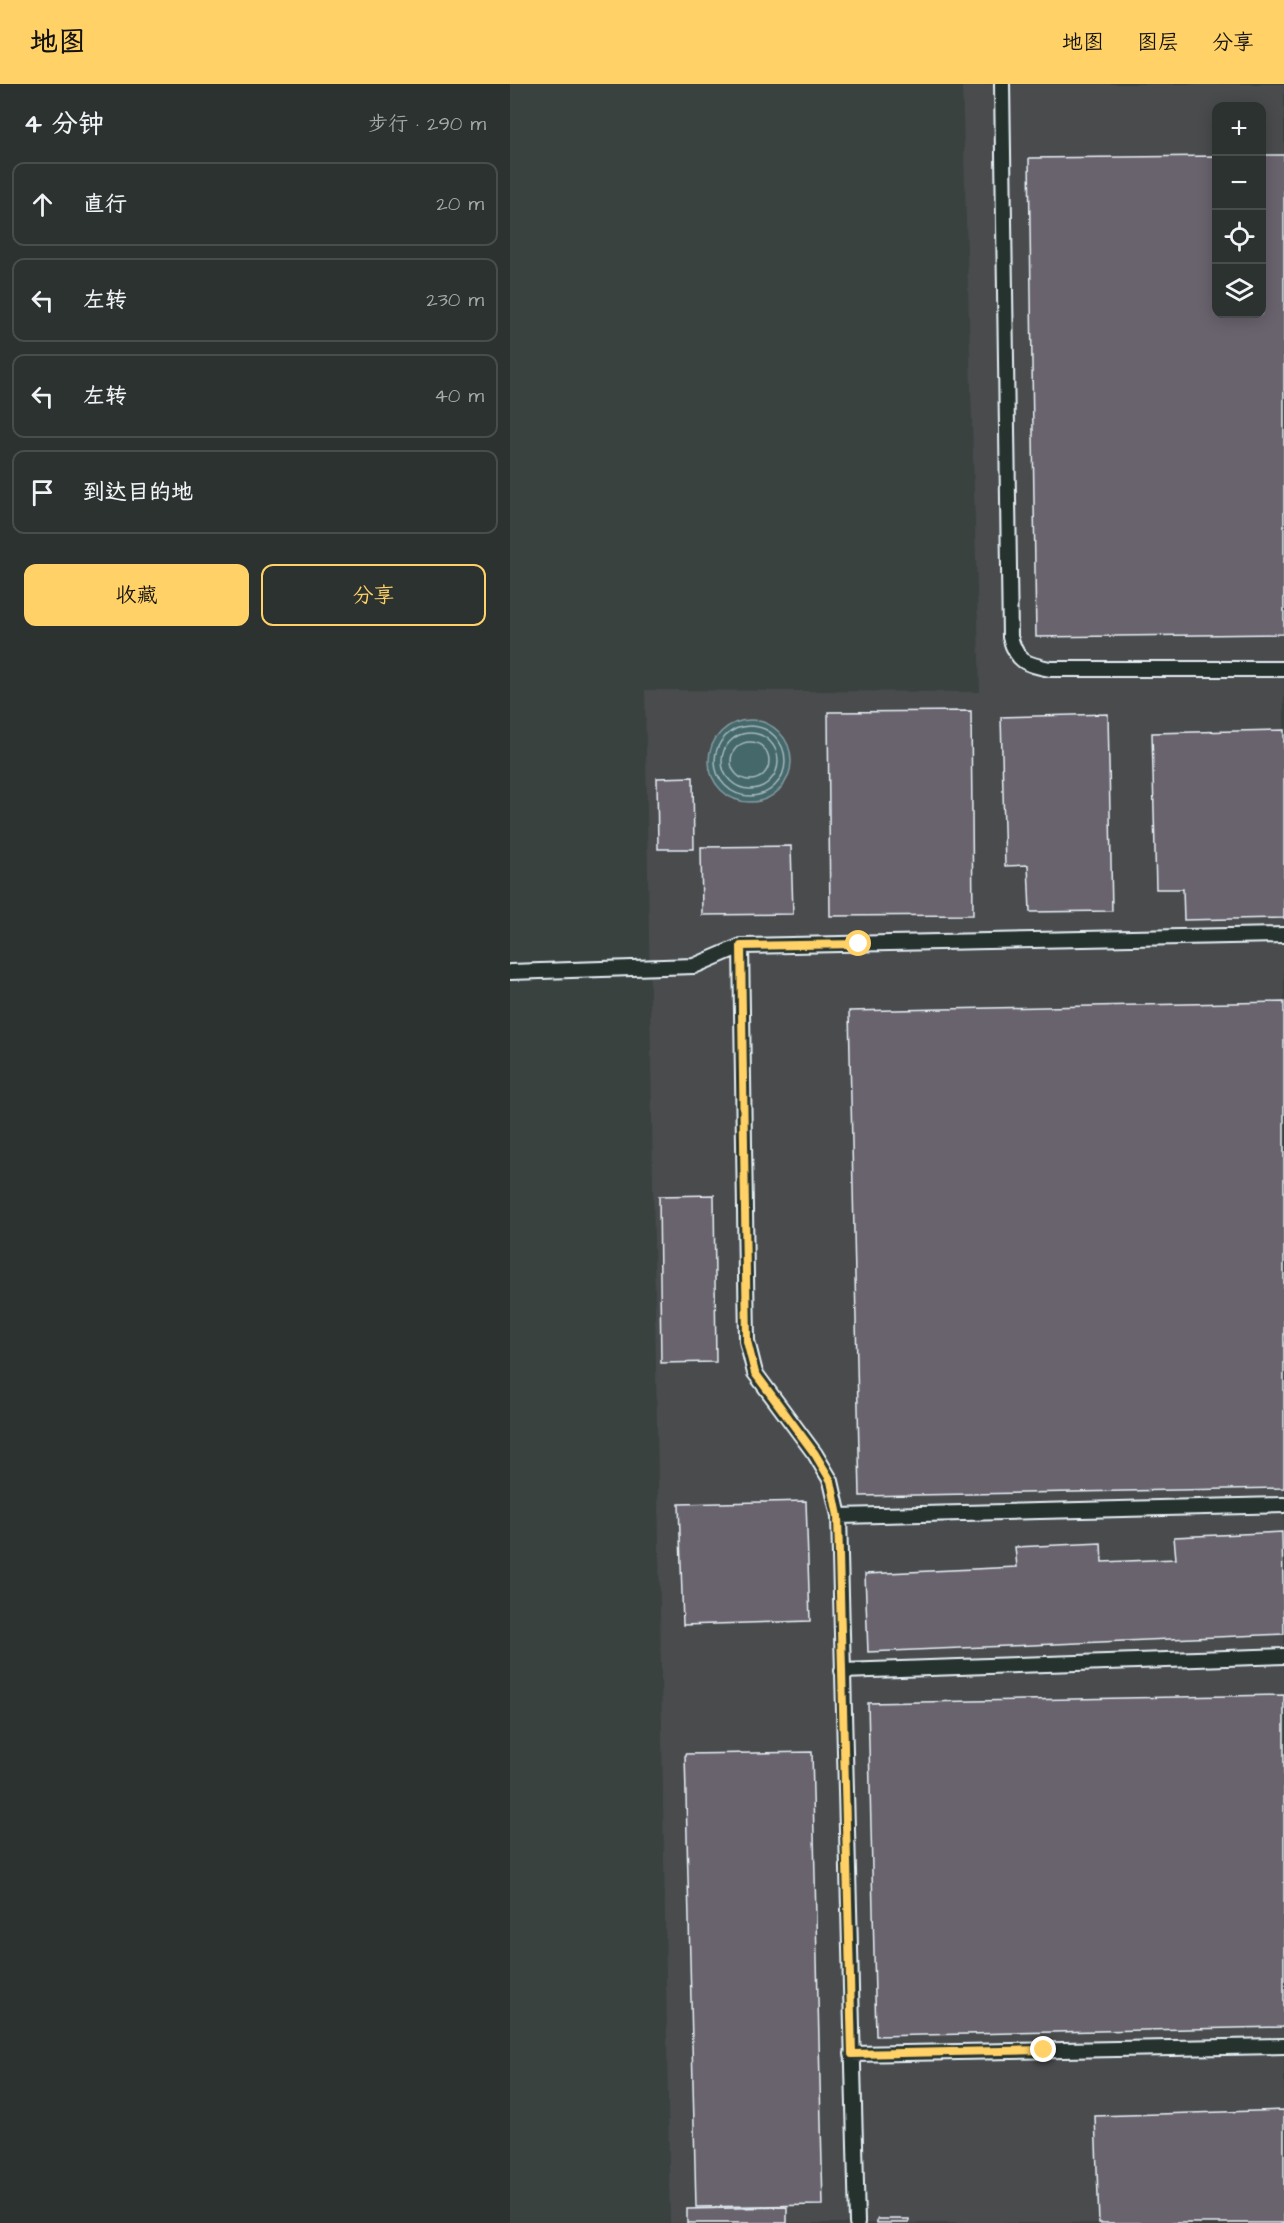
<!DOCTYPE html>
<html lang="zh">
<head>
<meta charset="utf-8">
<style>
	:root { --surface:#2c3230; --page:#343a38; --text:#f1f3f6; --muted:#a6aaab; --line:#484d4c; --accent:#ffd166 }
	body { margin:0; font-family:"Architects Daughter","LXGW WenKai TC",sans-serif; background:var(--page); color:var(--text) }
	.controls { position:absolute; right:18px; top:18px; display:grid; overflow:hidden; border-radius:12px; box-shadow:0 3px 15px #0003 }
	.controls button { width:54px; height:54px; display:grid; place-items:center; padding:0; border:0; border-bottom:2px solid var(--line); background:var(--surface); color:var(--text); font:30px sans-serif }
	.stop { position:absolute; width:18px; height:18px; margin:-14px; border:4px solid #ffd166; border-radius:50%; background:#fff }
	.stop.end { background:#ffd166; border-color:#fff; box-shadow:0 2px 6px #0008 }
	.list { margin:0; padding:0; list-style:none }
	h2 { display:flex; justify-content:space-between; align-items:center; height:78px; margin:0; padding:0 24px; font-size:26px }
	h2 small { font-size:20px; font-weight:400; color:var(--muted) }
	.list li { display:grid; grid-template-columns:39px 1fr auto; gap:18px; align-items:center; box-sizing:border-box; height:84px; margin:0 12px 12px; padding:0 12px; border:2px solid var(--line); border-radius:12px }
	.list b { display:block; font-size:22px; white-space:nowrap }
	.list em { font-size:20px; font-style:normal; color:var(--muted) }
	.actions { display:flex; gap:12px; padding:18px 24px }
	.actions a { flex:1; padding:14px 0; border:2px solid var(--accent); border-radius:12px; text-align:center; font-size:21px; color:var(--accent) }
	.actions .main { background:var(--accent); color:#111 }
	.icon { flex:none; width:33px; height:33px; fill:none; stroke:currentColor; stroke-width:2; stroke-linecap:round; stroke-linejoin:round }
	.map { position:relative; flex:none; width:774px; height:2139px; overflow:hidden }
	header { display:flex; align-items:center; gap:36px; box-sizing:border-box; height:84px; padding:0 30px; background:var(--accent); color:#111 }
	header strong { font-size:28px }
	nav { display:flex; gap:33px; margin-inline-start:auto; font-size:21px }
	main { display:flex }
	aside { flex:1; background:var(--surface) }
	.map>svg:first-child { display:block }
</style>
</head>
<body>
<header>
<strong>地图</strong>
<nav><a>地图</a><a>图层</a><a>分享</a></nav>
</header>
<main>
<aside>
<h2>4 分钟<small>步行 · 290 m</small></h2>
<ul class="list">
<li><svg class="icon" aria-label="ahead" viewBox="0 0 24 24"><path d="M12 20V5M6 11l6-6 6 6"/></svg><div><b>直行</b></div><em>20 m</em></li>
<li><svg class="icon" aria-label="left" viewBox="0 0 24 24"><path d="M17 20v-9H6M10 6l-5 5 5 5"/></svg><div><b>左转</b></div><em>230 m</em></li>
<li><svg class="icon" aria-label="left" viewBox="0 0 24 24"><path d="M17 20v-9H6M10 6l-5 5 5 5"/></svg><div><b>左转</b></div><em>40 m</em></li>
<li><svg class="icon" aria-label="arrive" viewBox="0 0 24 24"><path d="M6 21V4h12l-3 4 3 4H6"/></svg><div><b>到达目的地</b></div></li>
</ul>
<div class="actions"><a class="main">收藏</a><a>分享</a></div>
</aside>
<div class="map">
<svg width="774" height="2139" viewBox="0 0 774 2139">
	<rect width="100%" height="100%" fill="#3a4240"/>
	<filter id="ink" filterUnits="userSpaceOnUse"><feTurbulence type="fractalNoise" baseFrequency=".0167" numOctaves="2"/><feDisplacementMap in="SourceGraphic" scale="12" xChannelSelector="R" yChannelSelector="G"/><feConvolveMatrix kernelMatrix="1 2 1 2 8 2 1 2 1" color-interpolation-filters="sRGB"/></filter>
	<g filter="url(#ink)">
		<!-- built -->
		<path fill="#484c4e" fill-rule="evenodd" d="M452,0H774V2139H160L135,606L470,608ZM706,22H752V230H706Z"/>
		<!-- water -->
		<path fill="#44676b" stroke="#869ea3" stroke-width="1.5" d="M199 677a41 41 0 1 1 82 0a41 41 0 1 1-82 0Z"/>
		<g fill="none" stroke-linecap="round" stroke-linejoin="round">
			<!-- shore -->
			<path stroke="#a6bac0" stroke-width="1.5" d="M205 677a35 35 0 1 1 70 0a35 35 0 1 1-70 0Z
				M212 677a28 28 0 1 1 56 0a28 28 0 1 1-56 0Z
				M221 677a19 19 0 1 1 38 0a19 19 0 1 1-38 0Z"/>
		</g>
		<!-- building -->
		<path fill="#69646e" stroke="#e8f1f8" stroke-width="1.5" d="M752,71H774V550L526,553L519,74L706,72V230H752Z
			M461,627L463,831L320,832L318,628Z
			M598,630L602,827L520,828L518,781L495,782L491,633Z
			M774,646V834L674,836L673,805H646L642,649Z
			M183,693L184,765H148L147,694Z
			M281,762L283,830L192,831L191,763Z
			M774,918V1404L350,1412L339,927Z
			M204,1111L206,1278L151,1279L149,1112Z
			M296,1417L300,1537L173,1541L169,1420Z
			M772,1448L774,1550L358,1568L355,1490L507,1483L505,1463L591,1459L592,1478L666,1475L664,1453Z
			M774,1611V1943L366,1952L358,1619Z
			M302,1668L313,2121L186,2123L175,1670Z
			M774,2026V2139H589L585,2032Z
			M277,2123V2139H177V2125Z
			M367,2135H399V2139H367Z"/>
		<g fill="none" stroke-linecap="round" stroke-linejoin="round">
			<defs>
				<path id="service" d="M492,0L500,553C507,578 515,580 540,585H774
					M231,862L237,1257L245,1289L305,1370L321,1397L329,1432L347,2139
					M0,888L184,882L231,862L774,851
					M329,1432L774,1421
					M332,1587L774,1572
					M342,1970L774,1962"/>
			</defs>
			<!-- service casing -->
			<use href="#service" stroke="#e8f1f8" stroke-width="18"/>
			<!-- service -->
			<use href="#service" stroke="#26332d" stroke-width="14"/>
		</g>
	</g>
	<g fill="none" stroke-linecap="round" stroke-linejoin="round" filter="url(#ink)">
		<!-- route -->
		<path stroke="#ffd166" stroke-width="8" d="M349,860L231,862L237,1257L245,1289L305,1370L321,1397L328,1432L342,1970L534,1966"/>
	</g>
</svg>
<div class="controls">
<button>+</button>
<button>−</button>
<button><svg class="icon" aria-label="locate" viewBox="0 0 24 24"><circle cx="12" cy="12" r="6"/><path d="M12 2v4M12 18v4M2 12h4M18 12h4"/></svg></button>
<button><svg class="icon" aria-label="layers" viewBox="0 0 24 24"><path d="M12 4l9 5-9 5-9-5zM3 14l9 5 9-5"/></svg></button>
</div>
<div class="stop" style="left:349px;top:860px"></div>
<div class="stop end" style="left:534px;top:1966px"></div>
</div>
</main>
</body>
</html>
